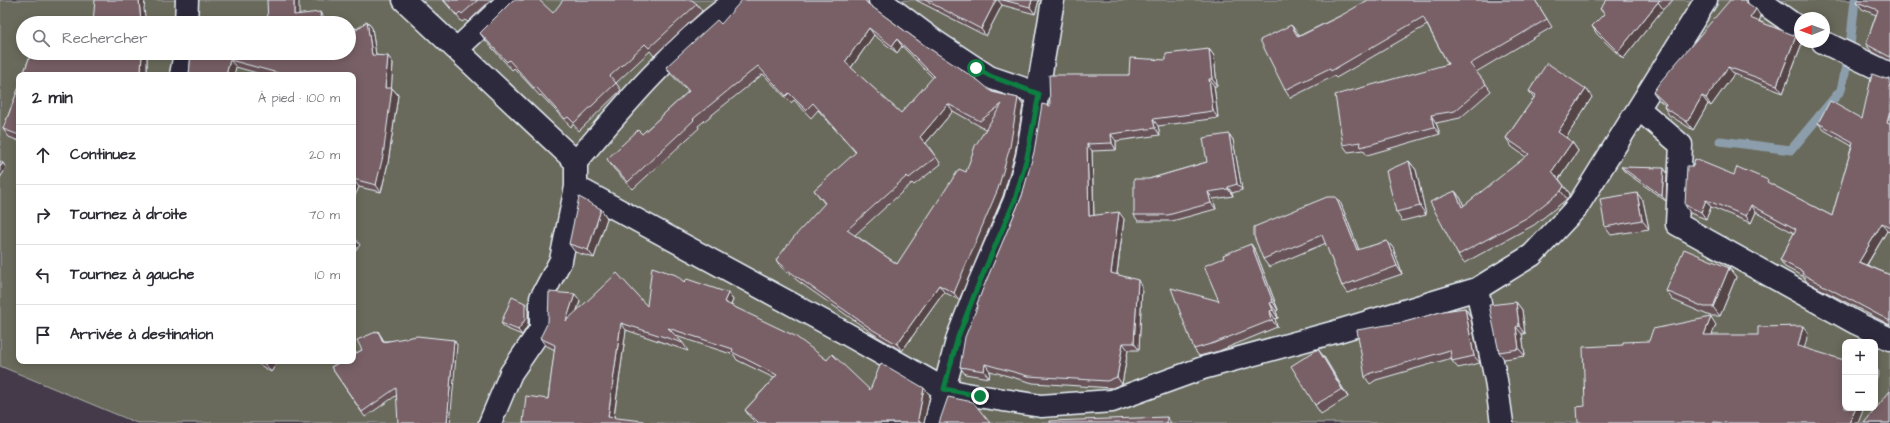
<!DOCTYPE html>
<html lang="fr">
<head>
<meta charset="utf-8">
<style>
	:root { --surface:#fff; --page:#f2f2f3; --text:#2b2b33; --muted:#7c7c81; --line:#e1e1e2 }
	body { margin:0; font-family:"Architects Daughter",sans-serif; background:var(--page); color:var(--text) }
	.controls { position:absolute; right:12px; bottom:12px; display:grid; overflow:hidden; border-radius:8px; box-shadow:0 2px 10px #0003 }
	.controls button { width:36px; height:36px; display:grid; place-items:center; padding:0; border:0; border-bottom:1px solid var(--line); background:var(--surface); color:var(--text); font:20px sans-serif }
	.compass { position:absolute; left:1794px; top:12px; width:36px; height:36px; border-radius:50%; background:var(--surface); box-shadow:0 2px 10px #0003; rotate:269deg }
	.stop { position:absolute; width:12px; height:12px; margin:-9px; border:3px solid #0b8043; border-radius:50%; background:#fff }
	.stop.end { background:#0b8043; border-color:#fff; box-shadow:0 1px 4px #0008 }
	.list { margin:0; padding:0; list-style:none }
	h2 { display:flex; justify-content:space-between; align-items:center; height:52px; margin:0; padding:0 16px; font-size:17px }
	h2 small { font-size:13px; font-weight:400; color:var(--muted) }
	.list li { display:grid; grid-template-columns:26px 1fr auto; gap:12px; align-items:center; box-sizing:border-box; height:60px; padding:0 16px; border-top:1px solid var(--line) }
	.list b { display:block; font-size:15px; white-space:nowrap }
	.list em { font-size:13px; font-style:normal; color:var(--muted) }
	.icon { flex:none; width:22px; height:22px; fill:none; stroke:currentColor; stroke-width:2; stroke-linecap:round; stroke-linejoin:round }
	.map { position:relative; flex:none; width:1890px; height:423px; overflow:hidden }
	.search { position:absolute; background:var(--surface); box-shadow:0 2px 10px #0003; left:16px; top:16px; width:340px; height:44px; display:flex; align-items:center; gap:10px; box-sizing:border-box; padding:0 14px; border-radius:22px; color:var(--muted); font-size:15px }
	.panel { position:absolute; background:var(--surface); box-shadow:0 2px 10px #0003; left:16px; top:72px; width:340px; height:292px; border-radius:8px }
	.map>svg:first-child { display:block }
</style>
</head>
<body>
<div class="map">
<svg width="1890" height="423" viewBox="0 0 1890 423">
	<rect width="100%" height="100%" fill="#453a49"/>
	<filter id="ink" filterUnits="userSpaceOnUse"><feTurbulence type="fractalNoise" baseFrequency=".025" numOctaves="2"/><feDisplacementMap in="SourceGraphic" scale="8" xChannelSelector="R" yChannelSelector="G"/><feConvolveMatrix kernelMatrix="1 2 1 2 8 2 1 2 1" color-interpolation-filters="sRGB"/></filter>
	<g filter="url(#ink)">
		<!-- green -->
		<path fill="#6a6a5c" stroke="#a9aeaa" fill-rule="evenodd" d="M0,0H1890V423H137L0,366ZM1800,18H1824V42H1800ZM23,23H349V53H23ZM19,75H353V361H19ZM1845,342H1875V408H1845Z"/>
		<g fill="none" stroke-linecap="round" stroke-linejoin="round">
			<!-- stream -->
			<path stroke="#8c9eac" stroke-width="9" d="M1720,141L1791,150L1841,90L1849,55L1855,0"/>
			<defs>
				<path id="street" d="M404,0L576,162V187L561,260L541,298V329L511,373L490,423
					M880,0L936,42L989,77L1039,94
					M1759,0L1800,29
					M186,23L187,0
					M1823,42L1890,74
					M457,49L509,0
					M181,75L185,53
					M1639,109L1681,145L1677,224L1856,323L1890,339
					M576,162C625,104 674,46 736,0
					M576,187L845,333L944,389L965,394L1041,406L1112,401L1203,368L1335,332L1477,289L1532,255L1577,207L1706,0
					M1477,289L1496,380L1502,423
					M935,423L958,337L977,288L1015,200L1027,157L1053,0"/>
			</defs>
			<!-- street casing -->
			<use href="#street" stroke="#e8f1f8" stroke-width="25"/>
			<!-- street -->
			<use href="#street" stroke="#2f2a3d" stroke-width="22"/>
		</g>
		<!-- wall -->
		<path fill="#675358" stroke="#e8f1f8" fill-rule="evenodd" d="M443,0H491L468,22L465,20L462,22Z
			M916,0H1039L1035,14L1002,5L986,36Z
			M1535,0L1552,27L1476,72L1486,84L1491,91L1460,118L1436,123L1440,134L1367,155L1363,150L1348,152L1343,145L1448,64L1427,25L1336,78L1334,76L1290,98L1285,90L1291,25L1299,36L1342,15Z
			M1607,0H1673L1663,9L1623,59L1597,34L1592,26L1604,14L1600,9Z
			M1890,0V61L1871,51L1866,44L1876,15L1862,9L1857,2Z
			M513,1L553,13L697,4L702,11L654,56L650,51L616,83L621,90L579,131L573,124L571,127L541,95L540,96L514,68L512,70L485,40L480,33Z
			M1747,3L1761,17L1759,21L1801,42L1802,43L1783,93L1734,74L1711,106L1708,104L1693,130L1669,115L1664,107L1665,105L1659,100L1653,92Z
			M868,4L924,45L992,92L1018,98L1023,105L1015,154L1003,196L959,300L944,292L902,351L878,337L798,281L781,267L776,260L825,204L814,190L856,153L818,110L811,118L794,100L791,103L763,74L698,126L699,128L633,189L614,169L609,162L642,134L688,92L671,74L666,67L721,24ZM874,35L897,53L902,46L933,78L901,113L851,68ZM953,111L985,129L987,128L966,172L897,264L855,235L912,183L914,185L941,164L926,143Z
			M367,21L372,28L376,55L393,63L391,88H392L398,95L388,163L381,192L359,187L353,200V75H264L236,67L234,75H189L191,53L356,28L357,29Z
			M1209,49L1214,56L1217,86H1214L1218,118L1158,126L1160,135L1116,141V150L1092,151L1094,216L1124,219L1117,274L1142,287L1139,350H1128L1122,384L1112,388L1033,383L990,371L989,378L965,374L960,367L978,306L977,304L1022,196L1050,106L1166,60Z
			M31,53H147V75H23Z
			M1890,78V232L1887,231L1867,265L1890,275V325L1807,282L1804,277L1785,267L1780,260L1794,233L1756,212L1751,223L1711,207L1706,219L1690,213L1685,205L1734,175L1770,184L1832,216L1852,146L1824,130L1818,123L1862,119L1886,79Z
			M19,87V141L9,137L3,129Z
			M1529,91L1592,97L1566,138L1572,142L1578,151L1559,179L1570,194L1567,199L1534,225L1464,263L1458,255L1455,191L1461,199L1464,206L1526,157L1512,147L1506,138L1534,98Z
			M1229,134L1233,140L1242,190L1232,193L1233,196L1213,199L1216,209L1172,221H1138L1134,215L1149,179L1207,162Z
			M1409,161L1416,170L1426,215L1402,221L1396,212Z
			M1621,167L1667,173L1666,201L1625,172Z
			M1637,193L1643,201L1649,229L1611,235L1605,227Z
			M1341,204L1359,250L1387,241L1393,248L1402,274L1347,293L1342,286L1326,243L1269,267L1263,259Z
			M601,209L607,218L594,258L575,252L569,244Z
			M1251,244L1256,252L1278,310L1276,311L1278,318L1275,319L1277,327L1219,351L1199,356L1194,349L1219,301L1224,258Z
			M1729,268L1736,277L1720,316H1710L1673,300L1666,291Z
			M684,282L728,293L733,300L731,305L827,360L870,390L930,395L924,423H756L750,417L745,410L774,378L737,360L734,355L676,336L683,343L688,351L626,330L614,417L523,423L548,399L555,350L545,345L540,338L580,301L577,311L647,306Z
			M1516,302L1522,310L1525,334H1522L1525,356L1504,359L1499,352Z
			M528,308V325L522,335L505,328L501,323Z
			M1465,308L1470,316L1480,363L1458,368L1452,361V358L1376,380L1370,384L1365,377L1405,322Z
			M381,336L384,341L454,340L457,345L397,395L365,417L331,367L362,350Z
			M1324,357L1348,397L1321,414L1315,405Z
			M254,361H278L271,372Z"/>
		<!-- shaded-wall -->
		<path fill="#544447" stroke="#e8f1f8" d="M139,0H145L144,9L146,23H141Z
			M294,0H299V22L294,15Z
			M996,0H998L1002,5L986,36L981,29Z
			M1032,0H1039L1035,14L1030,7Z
			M1658,2L1663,9L1623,59L1618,52Z
			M1756,9L1761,17L1756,26L1750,18Z
			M320,12L325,19V23H321Z
			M367,21L372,28L377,62L372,55Z
			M1291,25L1297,32L1303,45L1298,37Z
			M869,28L874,35L850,69L845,62Z
			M1796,36L1800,41V42L1802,43L1783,93L1777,85Z
			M897,39L902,46L897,53L892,46Z
			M1209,49L1214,56L1217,86L1212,79Z
			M142,53H147V75H142L141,73Z
			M388,56L393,63L391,95L385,88Z
			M230,60L236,67L234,75H226Z
			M1728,67L1734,74L1711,106L1706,98Z
			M1209,79L1214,86L1218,118L1213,111Z
			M392,88L398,95L388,163L381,192L376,185Z
			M1586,89L1592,97L1564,141L1558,132Z
			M1702,96L1708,104L1693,130L1687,122Z
			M1018,98L1023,105L1015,154L1003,196L959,300L954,293Z
			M948,104L953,111L925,144L920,137Z
			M1890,111V127L1887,123Z
			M1431,115L1436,123L1440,134L1434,127Z
			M1153,119L1158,126L1160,135L1155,128Z
			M1111,134L1116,141V150L1112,143Z
			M1229,134L1233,140L1242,190L1237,184Z
			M1572,142L1578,151L1558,180L1552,171Z
			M1087,144L1092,151L1094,223L1089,216Z
			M1409,161L1416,170L1426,215L1420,206Z
			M3,163L6,168L0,178V167Z
			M1664,168L1667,173L1666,201L1662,196Z
			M353,179L359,187L353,200Z
			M1564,186L1570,194L1567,199L1561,191Z
			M1228,187L1232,193L1233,196L1228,189Z
			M1455,191L1461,199L1468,216L1462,207Z
			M1208,192L1213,199L1216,209L1211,203Z
			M1637,193L1643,201L1649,229L1642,220Z
			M1336,197L1341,204L1362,258L1357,250Z
			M1706,200L1711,207L1706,219L1701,212Z
			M1751,205L1756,212L1751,223L1746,216Z
			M601,209L607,218L594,258L588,250Z
			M1119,212L1124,219L1116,280L1111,273Z
			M1882,223L1887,231L1864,269L1859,262Z
			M355,238L360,245L353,253V240Z
			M1387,241L1393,248L1402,274L1397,266Z
			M1251,244L1256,252L1278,310L1273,302Z
			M1729,268L1736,277L1720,316L1713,307Z
			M1138,280L1142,287L1139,350L1134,343Z
			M939,285L944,292L902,351L897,344Z
			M728,293L733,300L729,309L724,302Z
			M575,294L580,301L571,328L566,321Z
			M1516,302L1522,310L1525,334L1519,326Z
			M525,303L528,308V325L522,335L518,330Z
			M1270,303L1276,311L1278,318L1273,310Z
			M1465,308L1470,316L1480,363L1474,356Z
			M1270,311L1275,319L1277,327L1272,320Z
			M1711,317L1716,325L1709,342L1704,335Z
			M621,323L626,330L613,423L608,417Z
			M1803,326L1808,333L1803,354L1798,346Z
			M1516,327L1522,334L1525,356L1519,349Z
			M378,331L381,336L386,346L383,342Z
			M454,340L457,345L450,423H447Z
			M1123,343L1128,350L1122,384L1117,377Z
			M1318,349L1324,357L1348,397L1342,389Z
			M268,361H278L271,372L266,365Z
			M985,364L990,371L989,378L984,371Z
			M1875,367L1879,372L1875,382Z
			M924,388L930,395L924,423H920L918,419Z
			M1856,408H1864L1858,423H1849Z
			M1167,417L1171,423H1167Z"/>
		<!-- building -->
		<path fill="#786166" stroke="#e8f1f8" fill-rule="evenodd" d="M95,0H139L141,23H93Z
			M267,0H294V15L320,12L321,23H268Z
			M444,0H478L462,14L460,12L457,15Z
			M513,0H539L553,13L563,0H692L697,4L649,48L645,44L610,76L616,83L574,123L568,117L565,119L536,87L534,88L509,60L507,62L480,33Z
			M742,0H865L867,3L924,45L979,81L992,92L1018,98L1010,147L998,189L954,293L939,285L897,344L873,330L793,274L776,260L793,238L825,203L814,190L856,152L813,103L806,110L789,93L786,96L758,66L693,119L694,120L628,182L609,162L607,159L638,130L642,134L689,91L666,67L717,20L721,24ZM869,28L892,46L897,39L934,76L901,113L845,62ZM948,104L980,121L1002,104L975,146L966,172L959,169L897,264L847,230L907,176L909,178L936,157L920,137Z
			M925,0H996L981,29Z
			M1003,0H1032L1030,7Z
			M1368,0H1535L1547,19L1470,64L1486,84L1455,111L1431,115L1434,127L1361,147L1360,142L1343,145L1335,95L1448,64L1423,17L1331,71L1330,68L1285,90L1260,40L1291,25L1298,37L1342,15Z
			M1607,0H1660L1658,2L1618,52L1592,26L1605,13L1600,9Z
			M1730,0H1744L1746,2L1756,9L1750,18L1796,36L1777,85L1728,67L1706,98L1702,96L1687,122L1664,107L1666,104L1653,92L1660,82Z
			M1858,0H1890V57L1866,44L1878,10L1857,2Z
			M195,20L223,23H195Z
			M367,21L372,55L388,56L385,88H392L383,156L376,185L353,179V180V75H277L278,73L230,60L226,75H189L191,53H349V28H356L352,34Z
			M1209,49L1212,79H1209L1213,111L1153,119L1155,128L1111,134L1112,143L1087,144L1089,216L1119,212L1111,273L1138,280L1134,343H1123L1117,377L1107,381L1028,376L985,364L984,371L960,367L965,337L978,305L977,304L984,286L1022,196L1034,152L1042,104L1050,106L1049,75H1129L1130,58L1166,60V54Z
			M31,53H142L141,73L133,72V75H23Z
			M1547,63L1586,89L1558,132L1572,142L1552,171L1564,186L1561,191L1528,217L1458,255L1430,202L1455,191L1462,207L1529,154L1506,138L1536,95L1529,91Z
			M1872,74L1886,79L1890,78V111L1887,123L1890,124V227L1882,223L1859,262L1890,275V321L1802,274L1803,272L1780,260L1796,229L1751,205L1746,216L1706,200L1701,212L1685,205L1687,166H1693L1695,159L1734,175L1737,167L1768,180L1767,182L1832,216L1853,142L1818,123L1830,101L1862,119Z
			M19,87V135L3,129Z
			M1229,134L1237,184L1228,187V189L1208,192L1211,203L1168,215H1134V179H1149L1207,162L1203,138Z
			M0,161L3,163L0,167Z
			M1409,161L1420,206L1396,212L1386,171Z
			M1621,167L1664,168L1662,196Z
			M1637,193L1642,220L1605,227L1600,199Z
			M579,197L601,209L588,250L569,244Z
			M1327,197H1336L1357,250L1387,241L1397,266L1342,286L1322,235L1263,259L1254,236V227Z
			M1251,244L1273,302L1270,303L1273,310L1270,311L1272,320L1214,343L1194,349L1171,288L1219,301L1204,266L1224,258L1223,255Z
			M1684,249L1729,268L1713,307H1704L1666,291Z
			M652,267L676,275L684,282L687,279L728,293L724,302L795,336L827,360L832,354L870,390L881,363L924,388L918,419L920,423H759L745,410L777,375L732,352L733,349L668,328L683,343L621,323L608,417L643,421L645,423H523L526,396L548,399L555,345L540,338L548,322L549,292L575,294L566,321L617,273L647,306Z
			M512,297L525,303V320L518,330L501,323Z
			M1516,302L1519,326L1516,327L1519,349L1499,352L1489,305Z
			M1465,308L1474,356L1452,361L1450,350L1371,373L1365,377L1357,330L1405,322L1444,311Z
			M1711,317L1704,335H1758V327L1803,326L1798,346L1844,360L1845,359V408H1856L1849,423H1724L1714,422V423H1578L1577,407L1585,406L1583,347L1623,345V342L1649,341L1653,329Z
			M378,331L383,342L417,336L454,340L447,423H398L396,388L362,412L331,367L342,361H353V355L362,350L357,340Z
			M1318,349L1342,389L1315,405L1291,366Z
			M260,361H268L266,365Z
			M1890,391V423H1864Z
			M948,397L973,402L990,423H939Z
			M1167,417V423H1050V421Z"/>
	</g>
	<g fill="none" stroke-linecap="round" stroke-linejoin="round" filter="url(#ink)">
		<!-- route -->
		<path stroke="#0b8043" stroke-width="5" d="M976,68L990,76L1039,94L1027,157L1015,200L977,288L958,337L944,389L980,396"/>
	</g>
</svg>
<div class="controls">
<button>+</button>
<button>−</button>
</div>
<svg class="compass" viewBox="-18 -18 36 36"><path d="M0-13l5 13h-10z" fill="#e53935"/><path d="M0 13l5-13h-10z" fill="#7c7c81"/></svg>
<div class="stop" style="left:976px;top:68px"></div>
<div class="stop end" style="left:980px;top:396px"></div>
<div class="search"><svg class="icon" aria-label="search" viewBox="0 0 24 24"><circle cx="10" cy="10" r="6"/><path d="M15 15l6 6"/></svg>Rechercher</div>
<section class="panel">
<h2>2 min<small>À pied · 100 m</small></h2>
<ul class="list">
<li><svg class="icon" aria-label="ahead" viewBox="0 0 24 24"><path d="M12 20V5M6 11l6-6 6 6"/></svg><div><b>Continuez</b></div><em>20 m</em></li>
<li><svg class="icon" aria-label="right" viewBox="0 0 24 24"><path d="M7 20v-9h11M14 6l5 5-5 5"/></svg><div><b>Tournez à droite</b></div><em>70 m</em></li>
<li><svg class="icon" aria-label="left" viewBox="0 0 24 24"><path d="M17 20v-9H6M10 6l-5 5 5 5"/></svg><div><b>Tournez à gauche</b></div><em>10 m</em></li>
<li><svg class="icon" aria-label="arrive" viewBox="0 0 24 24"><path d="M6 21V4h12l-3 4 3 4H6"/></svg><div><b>Arrivée à destination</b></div></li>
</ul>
</section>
</div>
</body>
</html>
